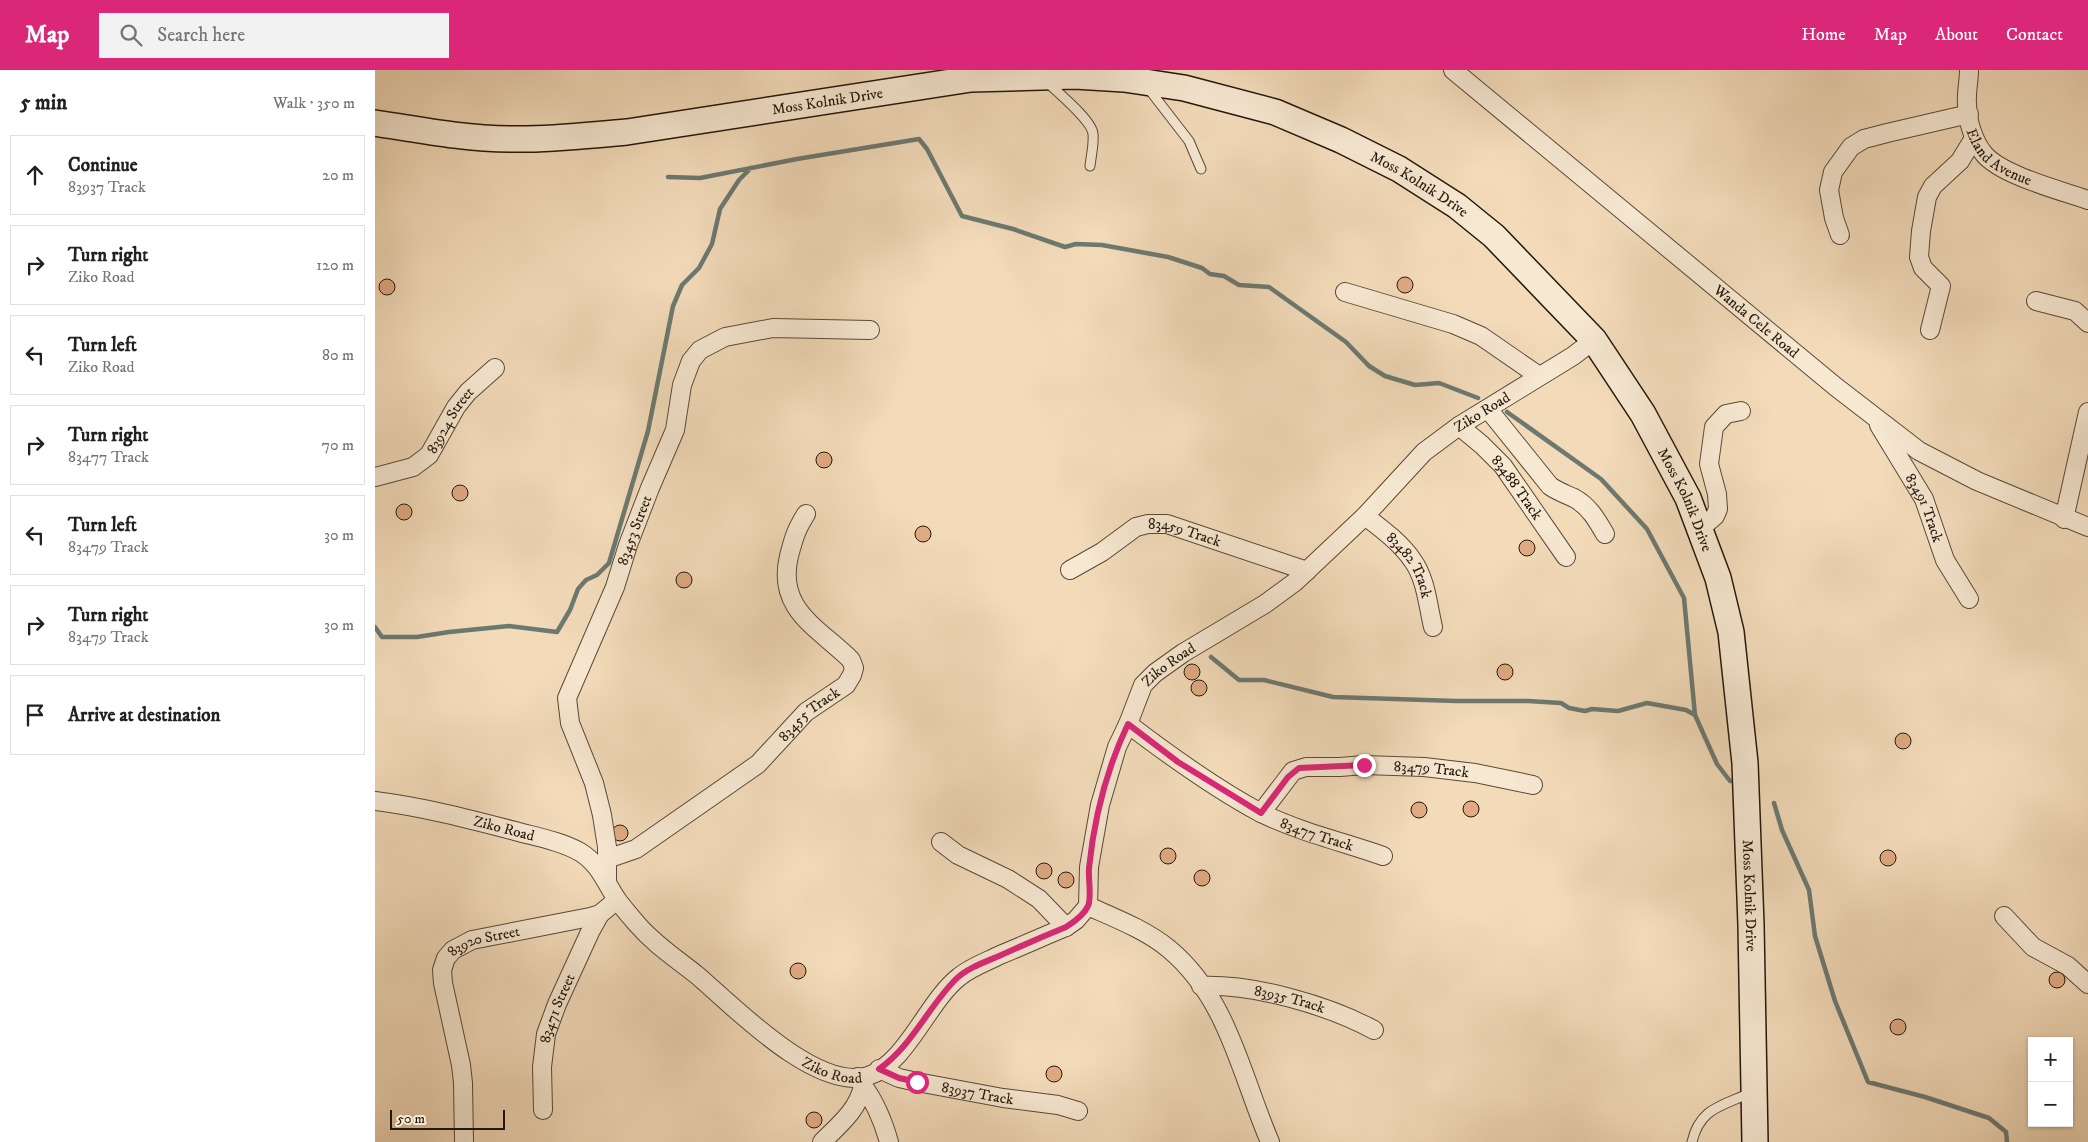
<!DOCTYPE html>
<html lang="en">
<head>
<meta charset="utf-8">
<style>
	:root { --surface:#fff; --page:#f2f2f2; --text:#202124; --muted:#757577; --line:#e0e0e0; --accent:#db2777 }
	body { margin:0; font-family:"IM FELL DW Pica",serif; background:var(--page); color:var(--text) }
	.controls { position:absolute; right:15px; bottom:15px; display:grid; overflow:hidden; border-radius:0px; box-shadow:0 1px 4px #0004 }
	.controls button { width:45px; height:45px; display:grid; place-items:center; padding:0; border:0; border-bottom:1px solid var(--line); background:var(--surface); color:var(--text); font:25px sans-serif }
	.scale { position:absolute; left:15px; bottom:12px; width:115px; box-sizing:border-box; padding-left:5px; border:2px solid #24180b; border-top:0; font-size:14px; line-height:18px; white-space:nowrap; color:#24180b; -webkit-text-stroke:4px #f7e8d2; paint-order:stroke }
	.stop { position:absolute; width:15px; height:15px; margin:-11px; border:4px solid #db2777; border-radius:50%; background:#fff }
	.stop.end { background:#db2777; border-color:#fff; box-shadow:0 1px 5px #0008 }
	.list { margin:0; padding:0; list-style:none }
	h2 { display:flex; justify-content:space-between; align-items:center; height:65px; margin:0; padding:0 20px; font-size:21px }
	h2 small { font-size:16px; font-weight:400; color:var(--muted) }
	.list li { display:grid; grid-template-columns:32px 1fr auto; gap:15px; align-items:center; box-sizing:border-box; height:80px; margin:0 10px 10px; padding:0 10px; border:1px solid var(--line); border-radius:0px }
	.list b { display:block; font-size:19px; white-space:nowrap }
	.list p { margin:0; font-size:16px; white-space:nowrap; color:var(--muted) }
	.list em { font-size:16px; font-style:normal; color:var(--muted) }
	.icon { flex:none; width:28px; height:28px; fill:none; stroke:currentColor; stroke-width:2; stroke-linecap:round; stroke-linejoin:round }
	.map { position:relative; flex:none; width:1713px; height:1072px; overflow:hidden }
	header { display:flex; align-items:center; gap:30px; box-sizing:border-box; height:70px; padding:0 25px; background:var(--accent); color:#fff }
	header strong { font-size:24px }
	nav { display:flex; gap:28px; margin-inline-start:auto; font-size:18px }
	.search { width:350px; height:45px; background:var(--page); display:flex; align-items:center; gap:12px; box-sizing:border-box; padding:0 18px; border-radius:0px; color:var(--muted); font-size:19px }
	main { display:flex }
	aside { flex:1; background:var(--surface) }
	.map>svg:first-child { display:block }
</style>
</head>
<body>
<header>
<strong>Map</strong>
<div class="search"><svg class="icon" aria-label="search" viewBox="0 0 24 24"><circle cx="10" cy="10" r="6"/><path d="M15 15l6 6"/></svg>Search here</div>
<nav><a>Home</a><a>Map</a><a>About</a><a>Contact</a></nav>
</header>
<main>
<aside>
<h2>5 min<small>Walk · 350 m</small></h2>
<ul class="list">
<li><svg class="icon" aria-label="ahead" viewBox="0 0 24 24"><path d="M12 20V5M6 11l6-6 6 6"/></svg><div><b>Continue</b><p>83937 Track</p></div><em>20 m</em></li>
<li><svg class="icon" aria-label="right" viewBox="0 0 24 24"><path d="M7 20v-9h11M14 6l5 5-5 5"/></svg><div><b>Turn right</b><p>Ziko Road</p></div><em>120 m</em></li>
<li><svg class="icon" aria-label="left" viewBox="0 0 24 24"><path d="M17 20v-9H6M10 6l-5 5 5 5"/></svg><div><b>Turn left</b><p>Ziko Road</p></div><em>80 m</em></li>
<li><svg class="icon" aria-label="right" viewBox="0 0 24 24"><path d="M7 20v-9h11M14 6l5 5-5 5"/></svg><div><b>Turn right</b><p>83477 Track</p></div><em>70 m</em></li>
<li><svg class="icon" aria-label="left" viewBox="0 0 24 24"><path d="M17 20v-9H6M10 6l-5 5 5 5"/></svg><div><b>Turn left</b><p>83479 Track</p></div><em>30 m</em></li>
<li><svg class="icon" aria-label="right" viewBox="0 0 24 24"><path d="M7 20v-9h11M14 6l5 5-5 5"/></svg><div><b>Turn right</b><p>83479 Track</p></div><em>30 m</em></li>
<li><svg class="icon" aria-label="arrive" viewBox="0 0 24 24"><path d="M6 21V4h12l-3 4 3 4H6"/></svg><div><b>Arrive at destination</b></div></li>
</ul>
</aside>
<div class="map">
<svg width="1713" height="1072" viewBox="0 0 1713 1072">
	<rect width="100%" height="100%" fill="#f3dbba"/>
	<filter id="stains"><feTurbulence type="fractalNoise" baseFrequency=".004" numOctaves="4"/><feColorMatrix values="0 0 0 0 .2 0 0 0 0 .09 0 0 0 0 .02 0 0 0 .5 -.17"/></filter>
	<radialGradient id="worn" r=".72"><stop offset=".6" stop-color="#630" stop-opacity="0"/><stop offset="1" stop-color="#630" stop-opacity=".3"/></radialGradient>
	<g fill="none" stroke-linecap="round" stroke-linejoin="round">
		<!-- stream -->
		<path stroke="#6c7971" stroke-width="4.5" d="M293,107L325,108L422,89L544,69L552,79L587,146L638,159L690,177L701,174L727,175L793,187L827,198L835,204L849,206L864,215L894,217L971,272L994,296L1010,306L1040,315L1064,313L1103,328
			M1132,342L1226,409L1272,459L1309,528L1320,645L1342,694L1355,711
			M0,557L7,567H42L74,562L134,556L182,562L195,540L203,519L211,510L222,505L234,493L273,361L298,236L307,215L324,198L337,174L345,139L364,110L376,98
			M836,587L864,610H889L958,627L1081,631H1153L1186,633L1194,638L1210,641L1217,639L1243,641L1272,633L1311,640L1320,645
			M1399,733L1407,760L1434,820L1440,866L1460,931L1493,1012L1550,1027L1614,1048L1631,1062L1632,1072"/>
	</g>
	<!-- building -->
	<path fill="#e0aa83" stroke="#24180b" d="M1022 215a8 8 0 1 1 16 0a8 8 0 1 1-16 0Z
		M4 217a8 8 0 1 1 16 0a8 8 0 1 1-16 0Z
		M441 390a8 8 0 1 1 16 0a8 8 0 1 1-16 0Z
		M77 423a8 8 0 1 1 16 0a8 8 0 1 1-16 0Z
		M21 442a8 8 0 1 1 16 0a8 8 0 1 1-16 0Z
		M540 464a8 8 0 1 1 16 0a8 8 0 1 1-16 0Z
		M1144 478a8 8 0 1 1 16 0a8 8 0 1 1-16 0Z
		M301 510a8 8 0 1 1 16 0a8 8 0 1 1-16 0Z
		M1122 602a8 8 0 1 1 16 0a8 8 0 1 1-16 0Z
		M809 602a8 8 0 1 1 16 0a8 8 0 1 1-16 0Z
		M816 618a8 8 0 1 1 16 0a8 8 0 1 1-16 0Z
		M1520 671a8 8 0 1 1 16 0a8 8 0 1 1-16 0Z
		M1088 739a8 8 0 1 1 16 0a8 8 0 1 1-16 0Z
		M1036 740a8 8 0 1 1 16 0a8 8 0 1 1-16 0Z
		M237 763a8 8 0 1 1 16 0a8 8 0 1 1-16 0Z
		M785 786a8 8 0 1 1 16 0a8 8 0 1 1-16 0Z
		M1505 788a8 8 0 1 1 16 0a8 8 0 1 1-16 0Z
		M661 801a8 8 0 1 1 16 0a8 8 0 1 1-16 0Z
		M819 808a8 8 0 1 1 16 0a8 8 0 1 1-16 0Z
		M683 810a8 8 0 1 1 16 0a8 8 0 1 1-16 0Z
		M415 901a8 8 0 1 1 16 0a8 8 0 1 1-16 0Z
		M1674 910a8 8 0 1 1 16 0a8 8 0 1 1-16 0Z
		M1515 957a8 8 0 1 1 16 0a8 8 0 1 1-16 0Z
		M671 1004a8 8 0 1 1 16 0a8 8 0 1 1-16 0Z
		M431 1050a8 8 0 1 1 16 0a8 8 0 1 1-16 0Z"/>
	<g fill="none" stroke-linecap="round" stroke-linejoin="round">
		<defs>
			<path id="lane" d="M671,11C682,22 717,50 718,64C719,75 716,86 715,96
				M773,18L814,71L826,99
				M1317,1072C1325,1037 1348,1036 1377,1022"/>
			<g id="street">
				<path id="s1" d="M1078,0L1461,317L1544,381L1602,411L1713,457"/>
				<path id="s2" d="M1594,0C1594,11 1591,23 1592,34C1592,51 1599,72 1609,84C1626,105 1687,121 1713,130"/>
				<path d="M1465,165L1459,148L1454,120L1458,102L1476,77L1489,69L1512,63L1594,44"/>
				<path d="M970,222L1078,254L1106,266L1164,306"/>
				<path d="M1661,231L1700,241L1713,253"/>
				<path d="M1555,260L1566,216L1548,198L1544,187L1546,161L1552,127L1558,116L1585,91L1599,68"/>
				<path d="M1113,339L1175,416C1182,421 1190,424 1199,428C1214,436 1222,450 1230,464"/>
				<path id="s3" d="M1504,355L1549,429L1570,490L1594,529"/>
				<path id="s4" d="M1084,356L1107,375L1128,396L1191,487"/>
				<path id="s5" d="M0,407L38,397L54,385L81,337L93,322L120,298"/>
				<path id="s6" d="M990,446C1007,459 1026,473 1038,491C1051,509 1053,536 1058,557"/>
				<path d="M1689,449L1713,342"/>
				<path d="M1325,459L1340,446L1343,439L1342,424L1334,394L1339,357L1351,344L1366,341"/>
				<path id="s7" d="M695,500L727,482L761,457L773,454H792L932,501"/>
				<path id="s8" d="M753,654C795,686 839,718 886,743C925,762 968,772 1008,786"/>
				<path id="s9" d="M0,731C48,737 94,749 140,761C162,767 185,771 205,782C225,794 231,814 243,831C249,839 256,847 262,854C280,875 302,889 323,906C359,937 442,1022 493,1006C531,994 553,931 584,907C596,897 611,892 625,885C647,876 669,866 691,857L701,850L713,836L714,797L725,735L742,677L753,654L768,615L780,603L808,583L890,534L920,512L990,446L1049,382L1084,356L1198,286L1219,270"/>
				<path id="s10" d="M886,743L918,701L931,697H965L989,695L1049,697L1100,703L1158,715"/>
				<path d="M566,772L583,785L633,809L664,829L691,857"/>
				<path id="s11" d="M232,789L261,779L383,694L431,642L471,615L477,605L479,598L476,590C444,558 401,540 414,486C419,467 421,460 431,444"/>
				<path id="s12" d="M232,810V777L227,745L219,713L195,653L192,628L240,517L253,475L275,418L300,360L307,315L316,291L325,280L350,267L398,258L495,260"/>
				<path d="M713,836C740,848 771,860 794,879C853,928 866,1005 895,1072"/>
				<path d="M1629,846L1658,877L1693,896L1713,914"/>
				<path id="s13" d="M826,916C879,914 953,935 999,960"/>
				<path id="s14" d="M504,999L524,1008L542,1012L628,1028L683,1035L703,1041"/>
				<path d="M488,1016C501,1033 508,1051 514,1072"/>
				<path id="s15" d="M168,1040L167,997L171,964L182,934L215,862L225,844"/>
				<path id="s16" d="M89,1072L88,1013L86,995L68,913L67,900L71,888L78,880L97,870L215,847L225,844L242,830"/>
				<path d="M447,1072C464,1055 483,1040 488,1016L483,1007"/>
			</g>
			<g id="secondary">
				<path id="s17" d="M0,53C45,60 91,69 137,69C175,70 214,65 252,62L596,9L700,6L749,9L809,18L900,42L966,70L1024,99L1082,136L1119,166L1219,270L1268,344L1313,428L1343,508L1356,562L1370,693L1376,855L1380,1072"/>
			</g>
		</defs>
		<!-- lane casing -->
		<use href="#lane" stroke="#584937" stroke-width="11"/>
		<!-- street casing -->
		<use href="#street" stroke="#584937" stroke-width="20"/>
		<!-- secondary casing -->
		<use href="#secondary" stroke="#24180b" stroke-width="28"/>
		<!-- lane -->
		<use href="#lane" stroke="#f7e8d2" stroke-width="9"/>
		<!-- street -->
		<use href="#street" stroke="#f7e8d2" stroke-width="18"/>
		<!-- secondary -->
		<use href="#secondary" stroke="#f7e8d2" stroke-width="25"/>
	</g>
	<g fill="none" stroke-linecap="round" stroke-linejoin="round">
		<!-- route -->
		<path stroke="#db2777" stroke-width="6" d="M542,1012L524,1008L504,999C537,976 553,937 581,909C592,898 610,892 624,886C646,876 669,866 691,857C699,852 709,845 713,836C717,828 713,808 714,798C719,749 732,698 753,654L803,692L886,743L913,707L924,698L989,695"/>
	</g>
	<g text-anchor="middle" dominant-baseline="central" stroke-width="4" stroke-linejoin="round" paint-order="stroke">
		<!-- street labels -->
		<g font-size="15" fill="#24180b" stroke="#f7e8d2">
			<text stroke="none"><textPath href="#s17" startOffset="456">Moss Kolnik Drive</textPath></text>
			<text stroke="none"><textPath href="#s2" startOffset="101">Eland Avenue</textPath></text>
			<text stroke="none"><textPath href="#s17" startOffset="1071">Moss Kolnik Drive</textPath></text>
			<text stroke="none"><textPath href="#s1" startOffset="394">Wanda Cele Road</textPath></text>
			<text stroke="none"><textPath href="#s9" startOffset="1541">Ziko Road</textPath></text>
			<text stroke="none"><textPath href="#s5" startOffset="100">83924 Street</textPath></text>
			<text stroke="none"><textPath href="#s4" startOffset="85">83488 Track</textPath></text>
			<text stroke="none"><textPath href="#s17" startOffset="1491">Moss Kolnik Drive</textPath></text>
			<text stroke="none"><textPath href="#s3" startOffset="95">83491 Track</textPath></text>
			<text stroke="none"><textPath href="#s12" startOffset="369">83453 Street</textPath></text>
			<text stroke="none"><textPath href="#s7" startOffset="129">83459 Track</textPath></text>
			<text stroke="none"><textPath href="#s6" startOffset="68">83482 Track</textPath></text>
			<text stroke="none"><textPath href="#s9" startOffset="1136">Ziko Road</textPath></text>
			<text stroke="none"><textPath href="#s11" startOffset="251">83455 Track</textPath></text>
			<text stroke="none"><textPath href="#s10" startOffset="192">83479 Track</textPath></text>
			<text stroke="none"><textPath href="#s9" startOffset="132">Ziko Road</textPath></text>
			<text stroke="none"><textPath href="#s8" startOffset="220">83477 Track</textPath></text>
			<text stroke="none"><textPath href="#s17" startOffset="1896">Moss Kolnik Drive</textPath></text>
			<text stroke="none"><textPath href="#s16" startOffset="230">83920 Street</textPath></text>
			<text stroke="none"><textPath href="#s13" startOffset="90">83935 Track</textPath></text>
			<text stroke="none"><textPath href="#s15" startOffset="104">83471 Street</textPath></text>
			<text stroke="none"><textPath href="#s9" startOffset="551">Ziko Road</textPath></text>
			<text stroke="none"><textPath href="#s14" startOffset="102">83937 Track</textPath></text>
		</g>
	</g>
	<rect width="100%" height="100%" filter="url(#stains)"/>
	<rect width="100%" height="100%" fill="url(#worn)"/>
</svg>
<div class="controls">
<button>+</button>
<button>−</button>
</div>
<div class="scale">50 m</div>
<div class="stop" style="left:542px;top:1012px"></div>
<div class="stop end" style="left:989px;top:695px"></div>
</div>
</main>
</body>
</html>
